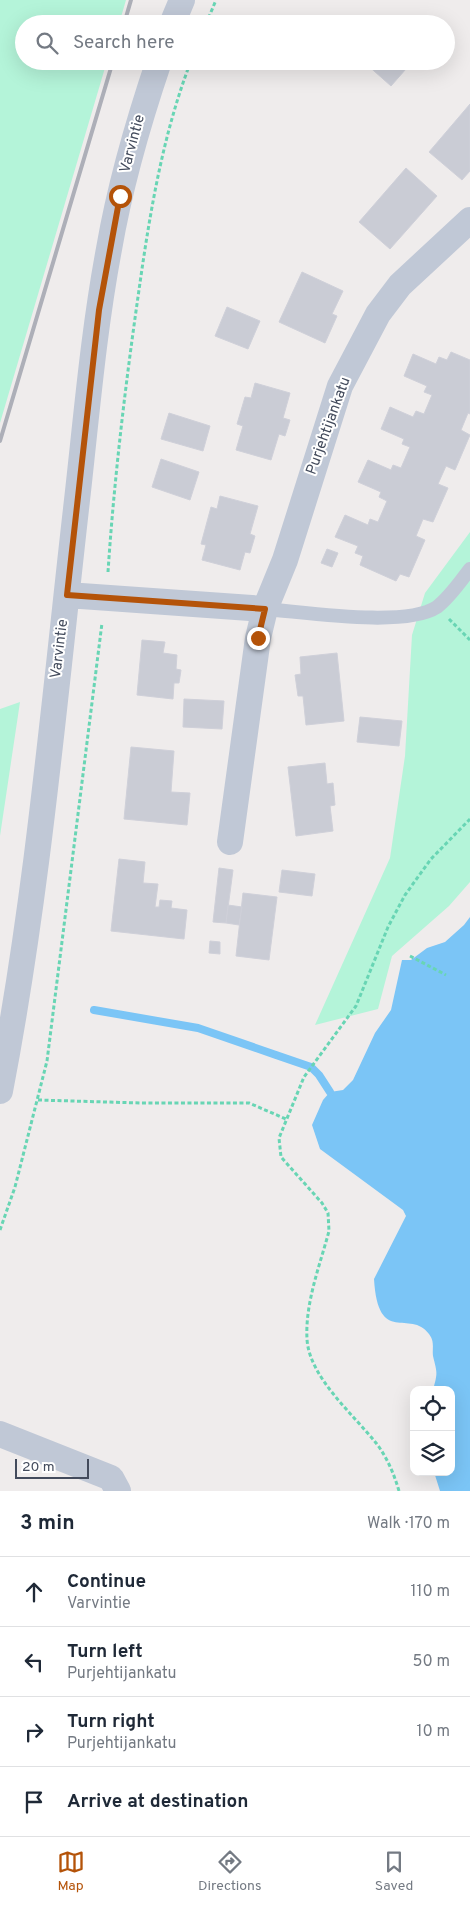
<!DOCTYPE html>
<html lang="en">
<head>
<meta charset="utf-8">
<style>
	:root { --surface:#fff; --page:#f2f2f3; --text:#1f2937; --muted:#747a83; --line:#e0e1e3; --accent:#b45309 }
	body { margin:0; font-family:Overpass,sans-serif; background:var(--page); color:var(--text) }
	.controls { position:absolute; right:15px; bottom:15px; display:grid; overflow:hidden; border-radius:10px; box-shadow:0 5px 20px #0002 }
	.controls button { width:45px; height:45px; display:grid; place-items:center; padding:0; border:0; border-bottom:1px solid var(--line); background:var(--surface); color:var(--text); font:25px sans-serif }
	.scale { position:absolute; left:15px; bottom:12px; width:74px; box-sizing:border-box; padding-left:5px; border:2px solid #434b5c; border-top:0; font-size:14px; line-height:18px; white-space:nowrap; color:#434b5c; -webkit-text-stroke:4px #fff; paint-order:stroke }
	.stop { position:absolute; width:15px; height:15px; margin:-11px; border:4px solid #b45309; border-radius:50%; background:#fff }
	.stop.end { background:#b45309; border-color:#fff; box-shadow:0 1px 5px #0008 }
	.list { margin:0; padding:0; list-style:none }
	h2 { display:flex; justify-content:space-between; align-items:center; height:65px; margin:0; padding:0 20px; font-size:21px }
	h2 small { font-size:16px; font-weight:400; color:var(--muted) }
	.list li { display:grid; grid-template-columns:32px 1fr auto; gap:15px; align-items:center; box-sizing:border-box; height:70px; padding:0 20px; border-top:1px solid var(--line) }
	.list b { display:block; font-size:19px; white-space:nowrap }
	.list p { margin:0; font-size:16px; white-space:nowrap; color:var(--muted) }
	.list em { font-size:16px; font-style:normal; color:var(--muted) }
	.icon { flex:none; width:28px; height:28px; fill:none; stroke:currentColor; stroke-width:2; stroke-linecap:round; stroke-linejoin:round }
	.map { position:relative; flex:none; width:470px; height:1491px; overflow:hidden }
	.search { position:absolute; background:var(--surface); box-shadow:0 5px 20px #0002; left:15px; right:15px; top:15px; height:55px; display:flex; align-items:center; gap:12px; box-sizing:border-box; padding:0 18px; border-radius:28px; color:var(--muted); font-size:19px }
	.sheet { height:345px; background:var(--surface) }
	nav { display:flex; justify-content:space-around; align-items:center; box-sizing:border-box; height:70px; border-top:1px solid var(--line); background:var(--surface); font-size:14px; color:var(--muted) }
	nav a { display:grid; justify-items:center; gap:2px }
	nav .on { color:var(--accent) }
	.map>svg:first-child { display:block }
</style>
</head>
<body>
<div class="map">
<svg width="470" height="1491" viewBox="0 0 470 1491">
	<rect width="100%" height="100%" fill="#efecec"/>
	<!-- green -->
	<path fill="#b4f4d9" d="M0,0H126L119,24H24V61H107L0,423Z
		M470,532V882L449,906L392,956L378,1009L315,1025L390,858L405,756L412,635L425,593Z
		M20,702L0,836V709Z"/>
	<!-- water -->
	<path fill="#7bc5f6" d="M470,917V1491H440L434,1472H451V1390H433C438,1372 437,1373 433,1356C432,1348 435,1342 429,1334C410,1308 378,1347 374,1279L406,1216L403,1210L320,1149L312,1125L323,1100L330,1092L343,1090L353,1080L375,1033L391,1010L402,960H411L427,948L445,942L464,925Z"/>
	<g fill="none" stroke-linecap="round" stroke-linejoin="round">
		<!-- stream -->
		<path stroke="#7bc5f6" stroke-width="8" d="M94,1010L198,1028L276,1055L311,1067L319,1075L330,1092"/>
	</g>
	<!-- building -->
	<path fill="#caccd5" stroke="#cfd0d9" d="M366,61H413L391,86L365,63Z
		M470,104V171L462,180L429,152Z
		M406,168L437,196L390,249L359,222Z
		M302,272L343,291L332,314L337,316L325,343L279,322Z
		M227,307L260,321L248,349L215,336Z
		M451,352L470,360V414L468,413L461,430L470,435L455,470L446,466L438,484L448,488L433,522L423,519L416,536L425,540L409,577L400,574L396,581L360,565L363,556L355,553L358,546L335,537L345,515L368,525L370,519L378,522L387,501L379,497L381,492L358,482L368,460L391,470L393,465L401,468L410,447L402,444L404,439L381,429L390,407L413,417L416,411L424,414L432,395L424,392L427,386L404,376L413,354L436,364L439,357L447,360Z
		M255,383L290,393L283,418L290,420L285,436L279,434L271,460L236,450L243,426L237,424L245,397L251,398Z
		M169,413L210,426L203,451L161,439Z
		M161,459L199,472L190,500L152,487Z
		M220,496L258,506L250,534L255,536L250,553L245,552L240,570L202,560L206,545L201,544L211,507L217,509Z
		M327,549L338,553L332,567L321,563Z
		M142,640L165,642L163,653L177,655L176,669L181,670L179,683H174L173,699L137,695Z
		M337,653L344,721L306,725L303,696H298L295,675L301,674L300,657Z
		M184,699L224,701L222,729L183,727Z
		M360,717L402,721L399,746L357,742Z
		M131,747L174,751L171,792L190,793L187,825L124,819Z
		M325,763L327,784L333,783L335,805L330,806L333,831L296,836L288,767Z
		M119,859L145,862L143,883L158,884L155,907H159L160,900L172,901L171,908L187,910L184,939L111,931Z
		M219,868L233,870L226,923L213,922Z
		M282,870L315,874L312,896L279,892Z
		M243,893L277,897L269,960L236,956Z
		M228,905L242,907L239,925L226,923Z
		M210,941L220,942V954L209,953Z"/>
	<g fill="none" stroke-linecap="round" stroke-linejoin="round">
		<!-- path -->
		<path stroke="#68d5b4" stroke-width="3" stroke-dasharray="4 2.5" stroke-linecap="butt" d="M206,24L216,0
			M108,572C114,481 125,388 138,297C149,218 162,136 191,61
			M449,619L470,640
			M410,956L446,975
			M38,1100L141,1103H249L286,1119
			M0,1230L15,1187L47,1061L102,623
			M399,1491C394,1474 387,1457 376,1443C353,1414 309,1377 307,1339C305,1303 320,1265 329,1231L328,1213L322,1203L281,1157L279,1138L304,1077L356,1006L388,927L405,895L431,859L470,819"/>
		<!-- lane -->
		<path stroke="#c0c8d6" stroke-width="14" d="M265,609C305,612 405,628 437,607C450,597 460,582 470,569"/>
		<!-- street -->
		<path stroke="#c0c8d6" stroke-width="26" d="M172,24L182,0
			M67,595L265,609L285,560L340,386L378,314L400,285L470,220
			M230,842L258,638L265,609
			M0,1091C37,899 54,703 76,509C86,422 93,334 109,249C120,185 138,123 159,61
			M0,1434L111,1478L118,1491"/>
		<!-- rail -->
		<path stroke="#adafb8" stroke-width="4" d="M124,24L131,0
			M0,441L113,61"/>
	</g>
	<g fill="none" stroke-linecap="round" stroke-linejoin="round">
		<!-- route -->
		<path stroke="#b45309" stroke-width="6" d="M120,196L99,310L67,595L265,609L258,638"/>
	</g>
	<g text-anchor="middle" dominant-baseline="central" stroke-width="4" stroke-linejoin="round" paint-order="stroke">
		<!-- street labels -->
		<g font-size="15" fill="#434b5c" stroke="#fff">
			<text transform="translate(133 144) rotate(-75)">Varvintie</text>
			<text transform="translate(329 426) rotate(-70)">Purjehtijankatu</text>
			<text transform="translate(60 649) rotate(-83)">Varvintie</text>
		</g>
	</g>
</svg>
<div class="controls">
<button><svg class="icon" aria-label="locate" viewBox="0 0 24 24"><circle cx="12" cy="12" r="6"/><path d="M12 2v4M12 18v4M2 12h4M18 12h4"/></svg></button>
<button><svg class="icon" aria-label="layers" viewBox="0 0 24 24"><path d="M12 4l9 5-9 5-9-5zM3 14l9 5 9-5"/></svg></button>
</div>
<div class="scale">20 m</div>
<div class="stop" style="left:120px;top:196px"></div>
<div class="stop end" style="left:258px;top:638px"></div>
<div class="search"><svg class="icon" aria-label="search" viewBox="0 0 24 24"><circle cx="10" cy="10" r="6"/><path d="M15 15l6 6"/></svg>Search here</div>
</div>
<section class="sheet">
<h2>3 min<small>Walk · 170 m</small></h2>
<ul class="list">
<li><svg class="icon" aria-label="ahead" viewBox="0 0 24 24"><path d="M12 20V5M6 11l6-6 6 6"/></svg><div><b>Continue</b><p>Varvintie</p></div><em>110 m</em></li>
<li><svg class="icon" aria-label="left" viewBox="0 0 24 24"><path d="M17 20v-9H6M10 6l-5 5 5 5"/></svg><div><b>Turn left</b><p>Purjehtijankatu</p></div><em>50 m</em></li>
<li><svg class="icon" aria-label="right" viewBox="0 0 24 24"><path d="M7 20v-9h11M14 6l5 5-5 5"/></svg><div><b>Turn right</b><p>Purjehtijankatu</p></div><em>10 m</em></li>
<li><svg class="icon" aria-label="arrive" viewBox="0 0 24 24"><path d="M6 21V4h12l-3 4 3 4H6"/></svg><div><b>Arrive at destination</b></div></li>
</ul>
</section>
<nav>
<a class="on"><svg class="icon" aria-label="map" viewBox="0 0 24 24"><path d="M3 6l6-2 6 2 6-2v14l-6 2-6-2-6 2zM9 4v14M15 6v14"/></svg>Map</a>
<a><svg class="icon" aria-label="directions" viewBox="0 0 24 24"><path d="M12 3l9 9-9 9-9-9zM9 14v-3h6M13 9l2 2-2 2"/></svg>Directions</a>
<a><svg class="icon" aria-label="saved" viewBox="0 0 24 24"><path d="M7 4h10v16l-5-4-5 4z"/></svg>Saved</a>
</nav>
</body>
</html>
